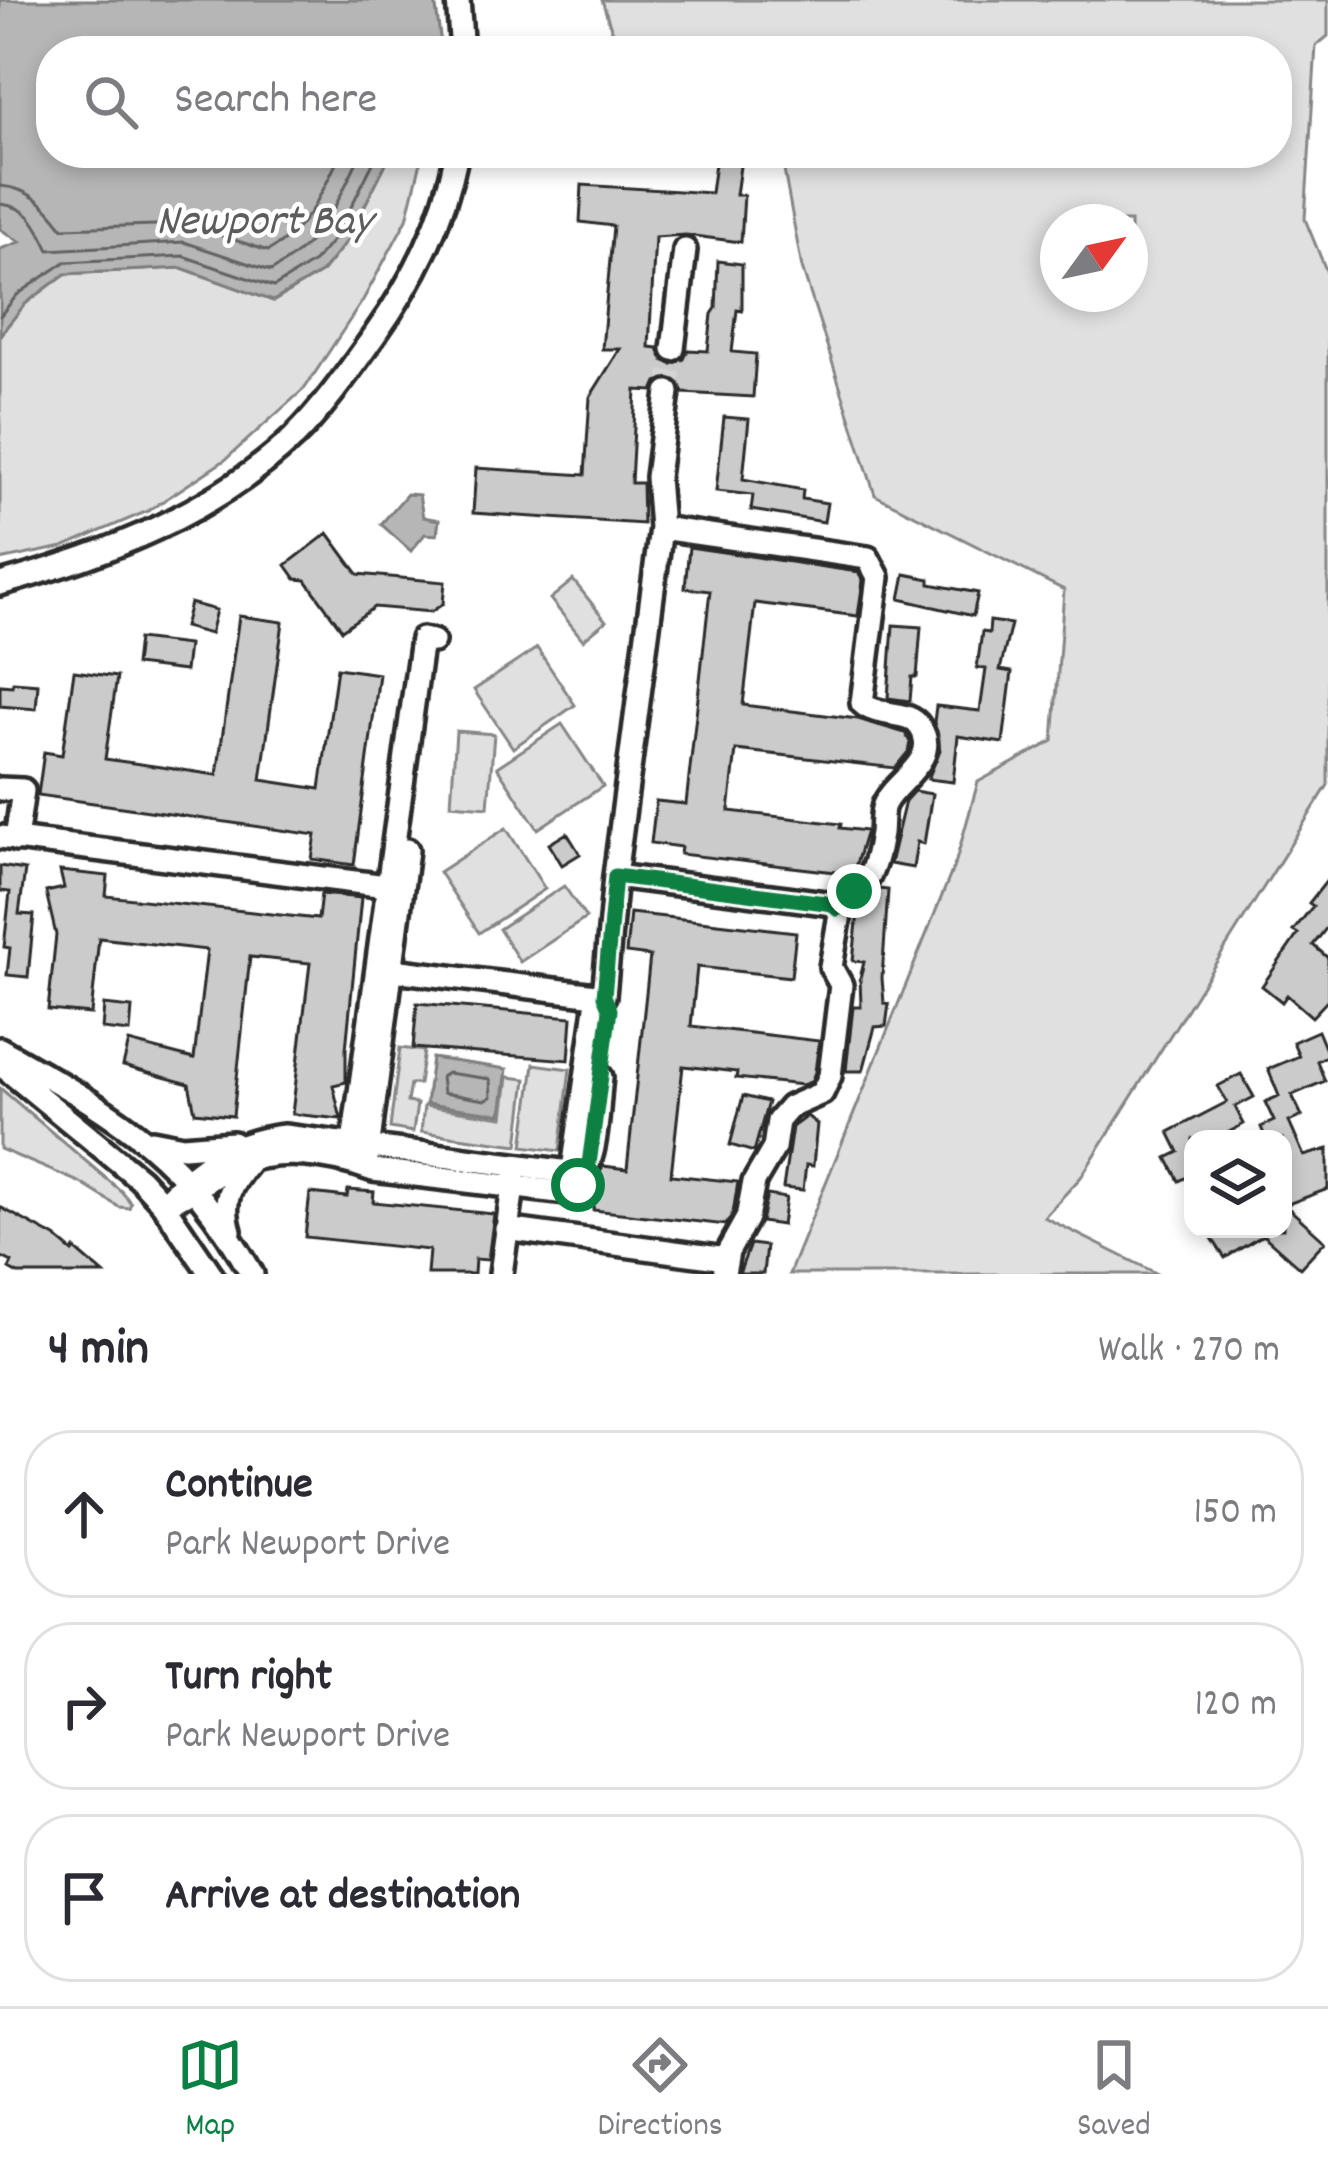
<!DOCTYPE html>
<html lang="en">
<head>
<meta charset="utf-8">
<style>
	:root { --surface:#fff; --page:#f7f7f7; --text:#2b2b33; --muted:#7c7c81; --line:#e1e1e2; --accent:#0b8043 }
	body { margin:0; font-family:Dekko,sans-serif; background:var(--page); color:var(--text) }
	.controls { position:absolute; right:36px; bottom:36px; display:grid; overflow:hidden; border-radius:24px; box-shadow:0 6px 18px #0003 }
	.controls button { width:108px; height:108px; display:grid; place-items:center; padding:0; border:0; border-bottom:3px solid var(--line); background:var(--surface); color:var(--text); font:60px sans-serif }
	.compass { position:absolute; left:1040px; top:204px; width:108px; height:108px; border-radius:50%; background:var(--surface); box-shadow:0 6px 18px #0003; rotate:57deg }
	.stop { position:absolute; width:36px; height:36px; margin:-27px; border:9px solid #0b8043; border-radius:50%; background:#fff }
	.stop.end { background:#0b8043; border-color:#fff; box-shadow:0 3px 12px #0008 }
	.list { margin:0; padding:0; list-style:none }
	h2 { display:flex; justify-content:space-between; align-items:center; height:156px; margin:0; padding:0 48px; font-size:51px }
	h2 small { font-size:39px; font-weight:400; color:var(--muted) }
	.list li { display:grid; grid-template-columns:78px 1fr auto; gap:36px; align-items:center; box-sizing:border-box; height:168px; margin:0 24px 24px; padding:0 24px; border:3px solid var(--line); border-radius:48px }
	.list b { display:block; font-size:45px; white-space:nowrap }
	.list p { margin:0; font-size:39px; white-space:nowrap; color:var(--muted) }
	.list em { font-size:39px; font-style:normal; color:var(--muted) }
	.icon { flex:none; width:66px; height:66px; fill:none; stroke:currentColor; stroke-width:2; stroke-linecap:round; stroke-linejoin:round }
	.map { position:relative; flex:none; width:1328px; height:1274px; overflow:hidden }
	.search { position:absolute; background:var(--surface); box-shadow:0 6px 18px #0003; left:36px; right:36px; top:36px; height:132px; display:flex; align-items:center; gap:30px; box-sizing:border-box; padding:0 42px; border-radius:48px; color:var(--muted); font-size:45px }
	.sheet { height:732px; background:var(--surface) }
	nav { display:flex; justify-content:space-around; align-items:center; box-sizing:border-box; height:168px; border-top:3px solid var(--line); background:var(--surface); font-size:33px; color:var(--muted) }
	nav a { display:grid; justify-items:center; gap:6px }
	nav .on { color:var(--accent) }
	.map>svg:first-child { display:block }
</style>
</head>
<body>
<div class="map">
<svg width="1328" height="1274" viewBox="0 0 1328 1274">
	<rect width="100%" height="100%" fill="#fff"/>
	<filter id="ink" filterUnits="userSpaceOnUse"><feTurbulence type="fractalNoise" baseFrequency=".00833" numOctaves="2"/><feDisplacementMap in="SourceGraphic" scale="24" xChannelSelector="R" yChannelSelector="G"/><feConvolveMatrix kernelMatrix="1 2 1 2 8 2 1 2 1" color-interpolation-filters="sRGB"/></filter>
	<g filter="url(#ink)">
		<!-- green -->
		<path fill="#e0e0e0" stroke="#868686" stroke-width="3" fill-rule="evenodd" d="M602,0H1328V36L1316,46L1305,219L1328,275V785L1081,1177L1044,1217L1158,1274H789L956,861L978,782L1053,741L1064,590L875,495L802,268L783,165L767,153H1277V51H626L616,44ZM1058,222H1130V294H1058Z
			M391,153H423L407,219L363,300L305,388L225,460L148,511L63,547L0,560V335L25,304L65,274L182,268L274,301L322,272L347,241Z
			M573,580L606,621L583,640L550,599Z
			M537,648L575,705L513,748L474,690Z
			M562,724L603,786L538,829L497,767Z
			M456,731L494,734L488,807L451,804Z
			M506,828L545,889L479,933L439,872Z
			M564,886L586,918L520,962L499,929Z
			M400,1048L424,1051L419,1084H410L407,1102L417,1104L413,1132L390,1128Z
			M534,1064L570,1069L560,1151L523,1146Z
			M508,1077L526,1079L518,1145L421,1132L424,1106L503,1117Z
			M0,1088L121,1191L131,1203L129,1208L119,1207L79,1182L0,1149Z"/>
		<!-- water -->
		<path fill="#b6b6b6" stroke="#7e7e7e" stroke-width="3" d="M0,0H435L442,51H51V153H391L347,241L322,272L273,301L182,268L65,274L25,304L0,335V249L20,242L0,229Z
			M407,494L419,495L423,517L439,520L437,535L425,534L411,551L381,524Z
			M432,1058L507,1069L501,1114L426,1104Z"/>
		<g fill="none" stroke-linecap="round" stroke-linejoin="round">
			<!-- shore -->
			<path stroke="#636363" stroke-width="3" d="M0,186C30,188 47,206 63,228L186,224L268,251C308,230 322,192 341,153
				M0,204C32,207 37,227 49,250L184,242L271,271C325,241 335,206 361,153
				M0,316L17,295L65,262L183,256L274,287L314,262L337,235L378,153
				M447,1073L490,1079L491,1097L485,1100L443,1093L441,1077Z"/>
		</g>
		<!-- building -->
		<path fill="#cbcbcb" stroke="#2b2b2b" stroke-width="3" d="M716,156L741,159L736,195H744L741,242L686,235L655,237L649,347L658,348L663,360L672,364L684,359L688,350L708,351L712,314L716,308L718,261L742,264V311L737,310L732,352L756,354L753,397L683,393L678,381L669,377L657,382L653,391L636,390L631,483H642L643,524L473,513L476,468L585,475L590,397L620,349H602L613,226L580,222L582,185L711,193Z
			M724,417L749,419L743,479L803,490L802,499L827,503L824,522L751,510L753,495L716,491Z
			M328,533L358,574L445,582L443,604L431,612L374,607L342,630L306,580L296,579L286,565Z
			M689,547L858,572L863,580L858,616L755,603L743,705L858,719L905,733L910,742L908,752L895,768L736,750L729,811L841,824L840,828L866,831L853,874L680,854L681,847L651,843L656,801L686,804L710,591L685,588Z
			M905,574L930,579V584L978,593L973,616L900,599Z
			M190,603L216,610L210,634L184,627Z
			M239,616L283,622L261,780L320,789L337,668L379,674L354,865L312,859L316,835L38,795L44,752L62,755L74,671L117,677L105,759L217,775Z
			M990,621L1011,624L1000,670L1012,672L1003,743L958,736L953,782L928,779L940,750L934,722L936,706L980,711L986,669L977,668L982,632L989,633Z
			M893,625L921,627L917,677H912L910,701L888,698Z
			M138,639L188,645L185,671L135,665Z
			M13,682L38,684L36,709L0,706V685L12,686Z
			M914,791L932,794L924,844L917,842L913,868L890,864L905,801Z
			M567,833L580,854L562,865L549,844Z
			M0,866L25,870L19,914L34,915L28,977L7,975L10,948L4,947L10,892L0,891Z
			M60,871L108,876L106,896L318,919L321,894L361,898L346,1049V1082L333,1085L341,1119L292,1114L310,963L250,957L233,1116L195,1112L189,1084L123,1066L129,1042L194,1059L207,950L99,938L91,1014L48,1010L56,935L46,892L64,888Z
			M1328,879V926L1313,945L1328,958V1000L1312,1017L1287,995L1282,1002L1262,986L1298,934L1293,931L1313,906L1309,903Z
			M878,889L888,890L882,978L884,1003L889,1004L886,1026L875,1027L863,1071H846L853,1007H861L860,978L864,962L853,961L858,912Z
			M630,913L796,932L791,977L697,967L691,1026L819,1041L815,1072L811,1082L802,1085L736,1078L737,1072L683,1066L671,1175L738,1182L733,1213L726,1225L593,1210L596,1182L603,1166L627,1169L650,956L626,953Z
			M417,1003L572,1017L569,1060L413,1048Z
			M104,1005L132,1008L130,1032L102,1029Z
			M1318,1031L1328,1055L1317,1061L1325,1081L1292,1095L1302,1116L1289,1122L1304,1156L1328,1149V1189L1285,1205L1325,1241L1300,1268L1263,1235L1225,1258L1206,1229H1283V1139H1266L1261,1127L1274,1121L1265,1102L1279,1096L1268,1069L1299,1056L1293,1042Z
			M1241,1074L1254,1097L1235,1107L1244,1124L1216,1139H1193V1174L1179,1181L1167,1158L1179,1152L1169,1132L1227,1102L1218,1086Z
			M743,1096L768,1102L754,1152L730,1145Z
			M807,1116L817,1124L813,1166L806,1165L803,1190L783,1188L792,1127Z
			M348,1190L374,1192L373,1202L494,1214L488,1260L475,1259L474,1274H427L429,1250L305,1237L310,1193L347,1197Z
			M767,1195L786,1198L782,1225L761,1222Z
			M0,1207L55,1237L73,1252L75,1249L104,1274H18L9,1269L12,1262L0,1256Z
			M750,1244L766,1246L763,1274H739Z"/>
		<g fill="none" stroke-linecap="round" stroke-linejoin="round">
			<!-- minor-tunnel -->
			<path stroke="#d5d5d5" stroke-width="21" stroke-dasharray="21 10" stroke-linecap="butt" d="M668,392L673,349"/>
			<defs>
				<path id="minor" d="M458,0L462,51
					M673,349L685,250
					M661,528L868,558L878,577L862,703C877,718 909,709 920,727C942,760 894,781 884,805C881,812 882,825 881,833C876,868 868,889 837,909
					M0,584C105,555 213,514 294,437C325,406 349,371 374,336C415,278 443,222 457,153
					M0,789L23,790L16,840
					M0,837L402,888
					M615,876L833,904L837,909
					M377,968L604,996
					M0,1049C119,1117 182,1150 252,1274
					M0,1064L140,1179L163,1204L211,1274
					M152,1141L183,1147L233,1143
					M351,1158L419,660L422,639L433,641
					M367,1158L407,850
					M169,1202C195,1192 211,1175 234,1165C277,1147 331,1154 373,1170L567,1193C600,1169 596,1115 601,1077
					M163,1204C198,1166 232,1142 284,1136L569,1172L574,1163L596,1007L604,996L615,876L661,528L657,477L668,392
					M506,1229L726,1259
					M230,1231C221,1200 230,1185 249,1162
					M501,1274L514,1179
					M724,1274L728,1252L747,1218L754,1182L774,1148L778,1121L790,1107L822,1093L830,1076L841,985L831,967L840,914L837,909"/>
			</defs>
			<!-- minor casing -->
			<use href="#minor" stroke="#2b2b2b" stroke-width="30"/>
			<!-- minor -->
			<use href="#minor" stroke="#fff" stroke-width="21"/>
		</g>
	</g>
	<g fill="none" stroke-linecap="round" stroke-linejoin="round" filter="url(#ink)">
		<!-- route -->
		<path stroke="#0b8043" stroke-width="15" d="M578,1185L589,1164L610,1010L604,996L615,876L833,904L837,909L850,900L854,891"/>
	</g>
	<g text-anchor="middle" dominant-baseline="central" stroke-width="9" stroke-linejoin="round" paint-order="stroke">
		<!-- water labels -->
		<g font-size="45" font-style="italic" fill="#5c5c5c" stroke="#fff">
			<text x="264" y="224">Newport Bay</text>
		</g>
	</g>
</svg>
<div class="controls">
<button><svg class="icon" aria-label="layers" viewBox="0 0 24 24"><path d="M12 4l9 5-9 5-9-5zM3 14l9 5 9-5"/></svg></button>
</div>
<svg class="compass" viewBox="-18 -18 36 36"><path d="M0-13l5 13h-10z" fill="#e53935"/><path d="M0 13l5-13h-10z" fill="#7c7c81"/></svg>
<div class="stop" style="left:578px;top:1185px"></div>
<div class="stop end" style="left:854px;top:891px"></div>
<div class="search"><svg class="icon" aria-label="search" viewBox="0 0 24 24"><circle cx="10" cy="10" r="6"/><path d="M15 15l6 6"/></svg>Search here</div>
</div>
<section class="sheet">
<h2>4 min<small>Walk · 270 m</small></h2>
<ul class="list">
<li><svg class="icon" aria-label="ahead" viewBox="0 0 24 24"><path d="M12 20V5M6 11l6-6 6 6"/></svg><div><b>Continue</b><p>Park Newport Drive</p></div><em>150 m</em></li>
<li><svg class="icon" aria-label="right" viewBox="0 0 24 24"><path d="M7 20v-9h11M14 6l5 5-5 5"/></svg><div><b>Turn right</b><p>Park Newport Drive</p></div><em>120 m</em></li>
<li><svg class="icon" aria-label="arrive" viewBox="0 0 24 24"><path d="M6 21V4h12l-3 4 3 4H6"/></svg><div><b>Arrive at destination</b></div></li>
</ul>
</section>
<nav>
<a class="on"><svg class="icon" aria-label="map" viewBox="0 0 24 24"><path d="M3 6l6-2 6 2 6-2v14l-6 2-6-2-6 2zM9 4v14M15 6v14"/></svg>Map</a>
<a><svg class="icon" aria-label="directions" viewBox="0 0 24 24"><path d="M12 3l9 9-9 9-9-9zM9 14v-3h6M13 9l2 2-2 2"/></svg>Directions</a>
<a><svg class="icon" aria-label="saved" viewBox="0 0 24 24"><path d="M7 4h10v16l-5-4-5 4z"/></svg>Saved</a>
</nav>
</body>
</html>
